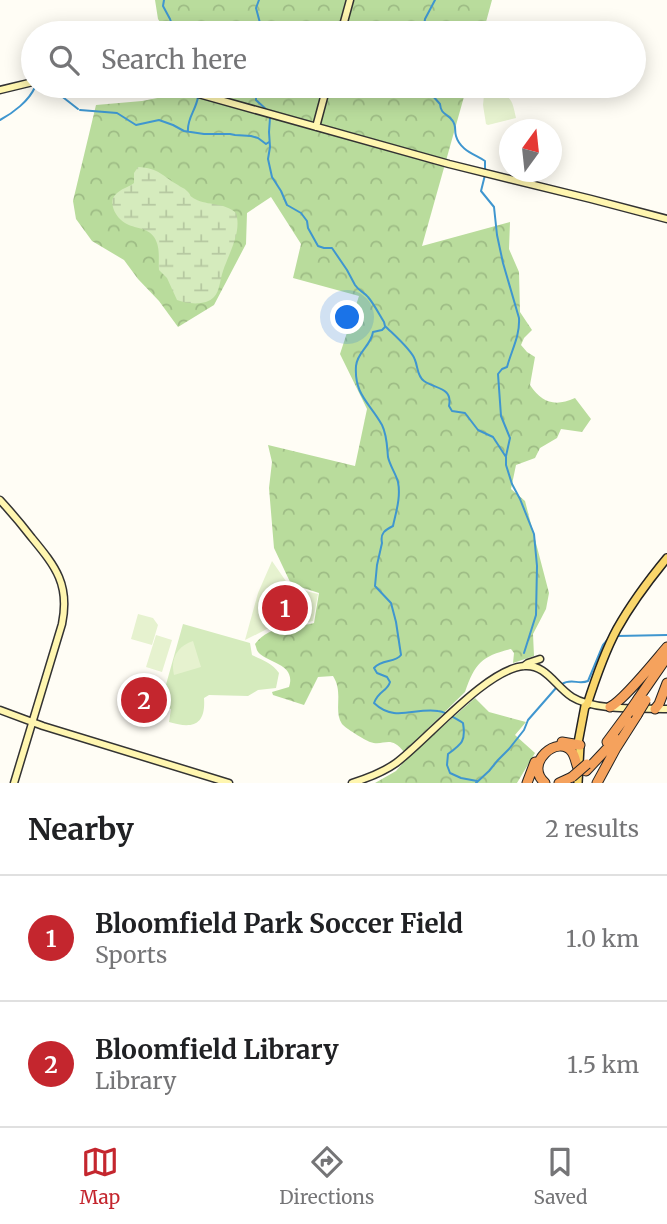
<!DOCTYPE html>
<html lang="en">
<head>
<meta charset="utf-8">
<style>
	:root { --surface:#fff; --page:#f6f6f6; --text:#202124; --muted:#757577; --line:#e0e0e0; --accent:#c4262e }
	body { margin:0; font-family:Merriweather,serif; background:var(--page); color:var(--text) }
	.compass { position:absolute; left:499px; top:119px; width:63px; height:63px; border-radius:50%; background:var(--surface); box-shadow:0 4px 18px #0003; rotate:15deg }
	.you { position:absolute; left:348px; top:318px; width:24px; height:24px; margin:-18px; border:5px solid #fff; border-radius:50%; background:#1a73e8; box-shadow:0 0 0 10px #1a73e833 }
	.badge { display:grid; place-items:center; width:46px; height:46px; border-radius:50%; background:var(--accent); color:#fff; font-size:23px; font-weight:700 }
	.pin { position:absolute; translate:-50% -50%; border:4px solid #fff; box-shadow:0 2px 7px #0006 }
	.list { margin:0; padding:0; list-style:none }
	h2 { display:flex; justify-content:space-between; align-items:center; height:91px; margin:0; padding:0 28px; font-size:30px }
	h2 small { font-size:23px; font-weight:400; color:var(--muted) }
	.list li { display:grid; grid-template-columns:46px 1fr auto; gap:21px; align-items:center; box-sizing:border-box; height:126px; padding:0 28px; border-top:2px solid var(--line) }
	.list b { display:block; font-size:26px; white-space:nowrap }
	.list p { margin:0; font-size:23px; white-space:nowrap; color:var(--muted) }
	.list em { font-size:23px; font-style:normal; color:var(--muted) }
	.icon { flex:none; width:38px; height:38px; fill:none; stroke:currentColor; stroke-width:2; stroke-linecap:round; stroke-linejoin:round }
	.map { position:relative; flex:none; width:667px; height:783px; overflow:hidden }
	.search { position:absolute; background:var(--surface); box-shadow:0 4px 18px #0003; left:21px; right:21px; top:21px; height:77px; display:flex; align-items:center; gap:18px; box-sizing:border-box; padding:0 24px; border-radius:38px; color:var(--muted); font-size:26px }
	.sheet { height:343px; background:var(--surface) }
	nav { display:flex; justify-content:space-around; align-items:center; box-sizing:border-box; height:98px; border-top:2px solid var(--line); background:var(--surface); font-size:19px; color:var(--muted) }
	nav a { display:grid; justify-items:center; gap:4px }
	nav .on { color:var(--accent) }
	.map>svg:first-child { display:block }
</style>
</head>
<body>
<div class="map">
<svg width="667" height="783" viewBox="0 0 667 783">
	<defs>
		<pattern id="forest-crowns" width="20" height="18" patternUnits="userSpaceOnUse" patternTransform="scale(1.75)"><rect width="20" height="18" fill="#b9dc9c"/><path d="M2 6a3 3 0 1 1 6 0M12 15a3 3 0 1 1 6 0" fill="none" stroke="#9ebc85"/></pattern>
		<pattern id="wetland-marsh" width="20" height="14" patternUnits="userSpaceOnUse" patternTransform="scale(1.75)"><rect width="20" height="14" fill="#d5ebbd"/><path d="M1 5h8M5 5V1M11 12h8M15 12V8" fill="none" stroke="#b6c8a1"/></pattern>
	</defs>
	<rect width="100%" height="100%" fill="#fffdf5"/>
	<!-- forest -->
	<path fill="url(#forest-crowns)" d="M155,0H492L483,33H167L158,19Z
		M175,86H467L422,246L510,222L509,249L519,272L520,312L532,330L524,338L521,345L527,352L535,357L530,385C542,403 555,407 575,398L591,419L582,432L561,429L557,438L540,448L535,458L516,465L511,489L525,501L549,593L546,609L533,634L534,656L513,663L514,653L511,649C482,656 475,663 465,692L404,752C390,734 384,747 370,742C365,740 345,728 342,724C333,710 344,693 333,676L318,677L304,705L273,695L272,692L289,687C296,665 272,664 260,654C256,650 257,649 255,644C272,623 292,629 314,623L319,593L291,584L274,548L269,488L272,462L268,445L355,466L367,409L340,354L359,296L293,278L301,244L271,197L247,213L246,244L214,305L178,327L159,301L138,279L124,260L92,241L76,219L73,201L96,105L142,101L173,95Z
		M475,698L489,712L526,722L515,735L535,753L517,783H375L396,771L408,757Z"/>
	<!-- wetland -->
	<path fill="url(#wetland-marsh)" d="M138,167C159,168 162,176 178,185C182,188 183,187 187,191C193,197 187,194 195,199C208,206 224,202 236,213C242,232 229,253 223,271C220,279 220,291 214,297C206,306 187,304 177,300L167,278L159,270C158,259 161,248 154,237C147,227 135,229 125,223C116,218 108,203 115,195C120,189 129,187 134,183V173Z"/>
	<!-- park -->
	<path fill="#d5ebbd" d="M183,624L250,643L252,655C263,660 272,663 279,673L276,688L258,690L248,696L209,695L204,698C206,726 192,729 169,722L171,709L160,706Z"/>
	<!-- pitch -->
	<path fill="#e6f2cf" d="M496,93C512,94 513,104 516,118L488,125L486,124L483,105L484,95Z
		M272,561L290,587L318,594L313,621C302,624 299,622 289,622C274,623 259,634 245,640L258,593Z
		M138,614L153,618L158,625L152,645L131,639Z
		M156,635L172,640L162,672L146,667Z
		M193,641L201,667L174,675C170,658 178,646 193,641Z"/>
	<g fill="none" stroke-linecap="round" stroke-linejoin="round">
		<!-- stream -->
		<path stroke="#3f96cf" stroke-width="2" d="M164,0L163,6L170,19L175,33
			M248,33V30L258,26L260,23L256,8L259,0
			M423,33L425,19L435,0
			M256,86V100L268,111
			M424,86L440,104C441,115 447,113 452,120C457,126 454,130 456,136C460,150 474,154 485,161V169
			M80,110L117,113L136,125L159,120L173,125L184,131L204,134H230L235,135L251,136L258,138L266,144L269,142
			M270,118L269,132L270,147L268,159L272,177L281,191L287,205L301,213L307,221L308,228L318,246L324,248H332L347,270L355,285C359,291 364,292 368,297C374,304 379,314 384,322L385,326C393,334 412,350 415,360C418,367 417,376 424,381C435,389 453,387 449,406L452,411L465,413L478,430L493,437L506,457V465L512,484L520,499L534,534L537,566L536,615L524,653
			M0,120C13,113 29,101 35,87L37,86L55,91L78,109
			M188,131C187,118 196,110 198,97
			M485,175L481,191L494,207L497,235L503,263L519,318C520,336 512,349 507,367L502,369L498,374L501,416L510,438L506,456
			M385,327L382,330L373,332C371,346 357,352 356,366C354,395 370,403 382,425C387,435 387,446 388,457C390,466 396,474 398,482C401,497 396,512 393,526C385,530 380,533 382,543L377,565L375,586L391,603L396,622L401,655C395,663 382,659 374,668L377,673L387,677L390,682C387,692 379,690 374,703C395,723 415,707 438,711C447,712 456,719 463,723C466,741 462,744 448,754L447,765L450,773L461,778L477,781
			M617,636L667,635
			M562,684C571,678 579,685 588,681L603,645L609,638
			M476,783L489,771L498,760L509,749L524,730L528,720L556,688"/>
		<defs>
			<path id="secondary" d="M341,33L350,0
				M170,86L449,164L591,199L667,219
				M0,90L33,82
				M316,127L327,86
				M0,500C11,512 22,525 32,538C56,567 70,585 62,624L14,783
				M524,666L528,663L540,659
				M0,710L43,726L229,783
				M352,783C368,778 382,773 396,763C427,740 486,669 524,666C546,664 555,686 572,697C594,711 641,708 667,709"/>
			<path id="primary" d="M578,783L580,745L578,743L585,706L587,705C595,680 604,653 617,629C631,604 648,581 667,558"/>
			<path id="highway" d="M638,699L667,657
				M610,707C624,700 655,661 667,647
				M655,709L659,704L667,683
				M562,742L580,745
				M607,742L627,715
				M586,771L616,739
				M527,783L535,762
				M545,783C523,764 558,733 572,752C575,756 576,763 578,768
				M559,783L572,777
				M597,783L616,748L637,715"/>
		</defs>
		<!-- secondary casing -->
		<use href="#secondary" stroke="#333" stroke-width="9"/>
		<!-- primary casing -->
		<use href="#primary" stroke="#222" stroke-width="10"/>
		<!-- highway casing -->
		<use href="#highway" stroke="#222" stroke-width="11"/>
		<!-- secondary -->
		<use href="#secondary" stroke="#fff6b0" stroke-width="6"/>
		<!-- primary -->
		<use href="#primary" stroke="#f9d66b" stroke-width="7"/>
		<!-- highway -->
		<use href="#highway" stroke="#f5a25d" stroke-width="9"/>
		<defs>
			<path id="highway-bridge" d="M627,715L638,699
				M637,715L646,700
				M572,777L587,764"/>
		</defs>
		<!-- highway-bridge casing -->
		<use href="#highway-bridge" stroke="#222" stroke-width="11" stroke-linecap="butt"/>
		<!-- highway-bridge -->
		<use href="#highway-bridge" stroke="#f5a25d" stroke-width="9"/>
	</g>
</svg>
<svg class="compass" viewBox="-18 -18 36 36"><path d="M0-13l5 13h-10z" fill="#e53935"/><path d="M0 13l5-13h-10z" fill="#757577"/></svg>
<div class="you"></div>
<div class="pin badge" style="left:285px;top:608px">1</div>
<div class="pin badge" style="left:144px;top:700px">2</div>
<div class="search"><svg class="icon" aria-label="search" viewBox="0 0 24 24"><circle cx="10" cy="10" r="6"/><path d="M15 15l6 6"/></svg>Search here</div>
</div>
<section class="sheet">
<h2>Nearby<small>2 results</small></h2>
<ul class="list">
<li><span class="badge">1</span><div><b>Bloomfield Park Soccer Field</b><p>Sports</p></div><em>1.0 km</em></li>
<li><span class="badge">2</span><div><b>Bloomfield Library</b><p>Library</p></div><em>1.5 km</em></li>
</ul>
</section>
<nav>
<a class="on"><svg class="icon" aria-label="map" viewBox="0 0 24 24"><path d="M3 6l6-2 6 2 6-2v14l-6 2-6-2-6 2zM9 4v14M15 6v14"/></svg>Map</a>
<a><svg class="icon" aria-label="directions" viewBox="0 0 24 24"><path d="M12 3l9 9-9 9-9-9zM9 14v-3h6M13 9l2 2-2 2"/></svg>Directions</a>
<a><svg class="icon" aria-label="saved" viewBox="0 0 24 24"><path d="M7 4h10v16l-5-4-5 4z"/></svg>Saved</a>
</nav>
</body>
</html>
